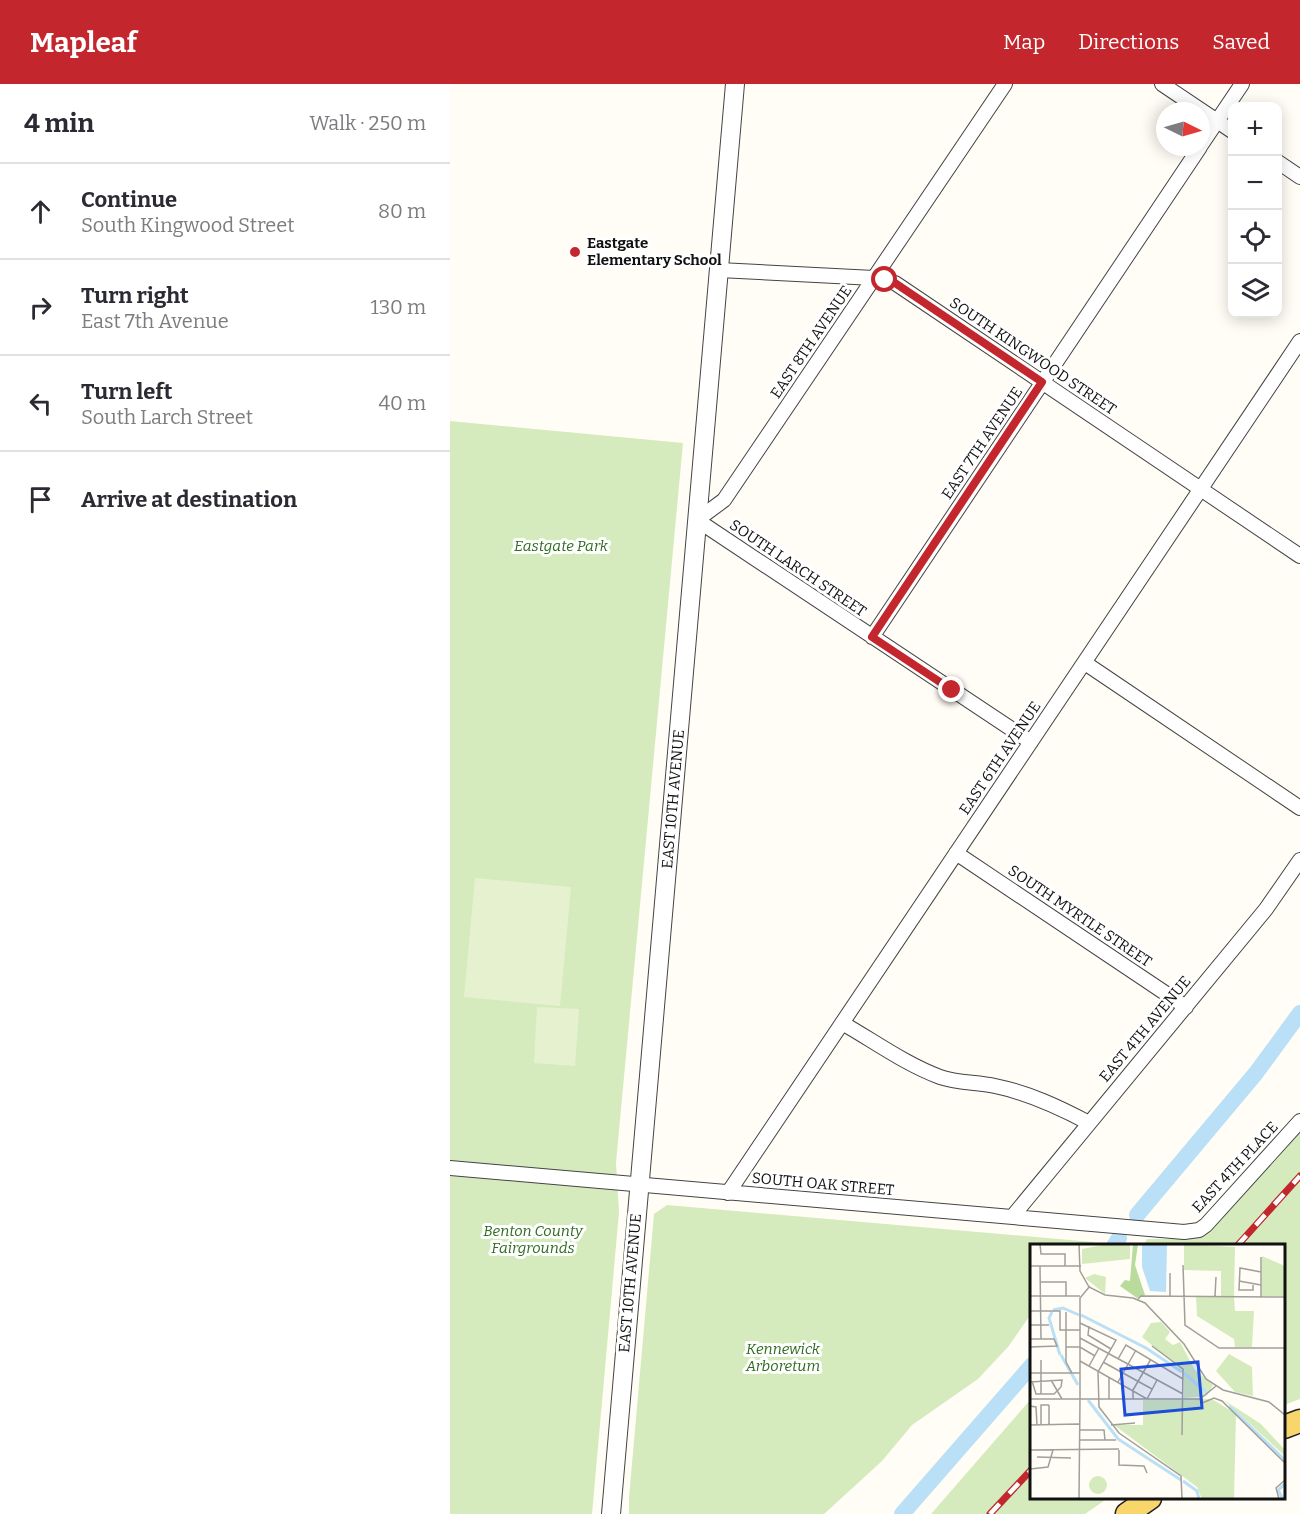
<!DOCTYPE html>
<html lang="en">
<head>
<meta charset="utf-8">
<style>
	:root { --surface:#fff; --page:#f7f7f7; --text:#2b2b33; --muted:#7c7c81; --line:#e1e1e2; --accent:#c4262e }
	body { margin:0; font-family:Bitter,serif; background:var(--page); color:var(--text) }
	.controls { position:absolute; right:18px; top:18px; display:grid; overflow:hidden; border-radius:12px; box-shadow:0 3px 15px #0003 }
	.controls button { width:54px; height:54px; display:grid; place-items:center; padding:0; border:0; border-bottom:2px solid var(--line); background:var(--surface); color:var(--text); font:30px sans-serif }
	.compass { position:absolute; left:706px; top:18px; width:54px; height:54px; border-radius:50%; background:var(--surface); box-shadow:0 3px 15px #0003; rotate:95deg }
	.stop { position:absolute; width:18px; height:18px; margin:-14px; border:4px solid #c4262e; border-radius:50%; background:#fff }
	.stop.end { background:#c4262e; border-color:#fff; box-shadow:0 2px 6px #0008 }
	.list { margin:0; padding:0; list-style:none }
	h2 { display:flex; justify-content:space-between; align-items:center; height:78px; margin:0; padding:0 24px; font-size:26px }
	h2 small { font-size:20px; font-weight:400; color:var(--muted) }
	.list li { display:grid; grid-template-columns:39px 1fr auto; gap:18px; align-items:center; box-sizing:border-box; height:96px; padding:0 24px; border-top:2px solid var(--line) }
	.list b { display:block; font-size:22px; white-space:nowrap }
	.list p { margin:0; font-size:20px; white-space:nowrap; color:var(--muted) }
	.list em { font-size:20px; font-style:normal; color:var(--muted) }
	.icon { flex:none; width:33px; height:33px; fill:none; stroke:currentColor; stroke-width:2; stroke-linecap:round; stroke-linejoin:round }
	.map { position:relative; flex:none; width:850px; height:1430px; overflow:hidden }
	header { display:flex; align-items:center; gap:36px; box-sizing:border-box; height:84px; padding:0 30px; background:var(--accent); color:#fff }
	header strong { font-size:28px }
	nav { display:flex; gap:33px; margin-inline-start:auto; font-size:21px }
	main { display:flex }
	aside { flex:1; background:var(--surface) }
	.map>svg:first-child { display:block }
</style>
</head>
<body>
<header>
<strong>Mapleaf</strong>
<nav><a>Map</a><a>Directions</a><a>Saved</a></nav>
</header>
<main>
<aside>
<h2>4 min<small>Walk · 250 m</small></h2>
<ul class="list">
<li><svg class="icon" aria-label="ahead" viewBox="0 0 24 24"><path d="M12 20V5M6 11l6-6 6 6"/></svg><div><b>Continue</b><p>South Kingwood Street</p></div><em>80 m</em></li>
<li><svg class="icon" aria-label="right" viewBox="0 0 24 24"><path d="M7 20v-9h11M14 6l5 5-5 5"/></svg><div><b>Turn right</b><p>East 7th Avenue</p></div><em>130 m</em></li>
<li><svg class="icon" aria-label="left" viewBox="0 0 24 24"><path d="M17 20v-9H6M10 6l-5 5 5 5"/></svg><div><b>Turn left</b><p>South Larch Street</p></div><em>40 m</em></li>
<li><svg class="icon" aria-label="arrive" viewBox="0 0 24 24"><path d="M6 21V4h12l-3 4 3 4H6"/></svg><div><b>Arrive at destination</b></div></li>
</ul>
</aside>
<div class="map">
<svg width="850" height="1430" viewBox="0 0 850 1430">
	<rect width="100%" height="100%" fill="#fffdf5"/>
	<!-- green -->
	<path fill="#d5ebbd" d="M0,337L233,359L166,1079L169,1128L142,1430H0Z
		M850,1049V1315L834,1321V1162H693L697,1155H739L763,1143Z
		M217,1121L643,1158L642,1161L582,1162L581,1230L558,1263L528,1295L462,1341L432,1377L374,1430H179V1414L204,1130Z
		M581,1315L582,1414H658L635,1430H481Z"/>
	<!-- pitch -->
	<path fill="#e6f2cf" d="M25,794L121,803L110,922L14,913Z
		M87,923L129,925L125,982L84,979Z"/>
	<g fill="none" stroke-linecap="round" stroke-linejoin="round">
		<!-- canal -->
		<path stroke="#b9e0f7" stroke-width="16" d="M687,1131L806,989L850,929
			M664,1162L669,1154
			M452,1430L582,1281"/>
		<defs>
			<path id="minor" d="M555,0L274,416L247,436L581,658
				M712,0L782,47
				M751,61L792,0
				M828,78L850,93
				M269,186L424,194L445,199L850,472
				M422,553L750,63
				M635,579L850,724
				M506,769L736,923
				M392,939C424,957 455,980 490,993C507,999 527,998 545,1002C579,1009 609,1023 639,1039
				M0,1084L734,1148L749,1146L756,1141L850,1037
				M278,1109L850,257
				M562,1133L816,825L850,776"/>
			<path id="tertiary" d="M161,1430L285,0"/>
			<path id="primary" d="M834,1343L850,1337
				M677,1430L700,1414"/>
		</defs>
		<!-- minor casing -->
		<use href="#minor" stroke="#444" stroke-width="16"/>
		<!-- tertiary casing -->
		<use href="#tertiary" stroke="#444" stroke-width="20"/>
		<!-- primary casing -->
		<use href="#primary" stroke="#222" stroke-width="25"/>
		<!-- minor -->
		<use href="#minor" stroke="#fff" stroke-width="14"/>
		<!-- tertiary -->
		<use href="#tertiary" stroke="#fff" stroke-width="18"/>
		<!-- primary -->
		<use href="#primary" stroke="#f9d66b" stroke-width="22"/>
		<defs>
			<path id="rail" d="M787,1162L850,1092
				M540,1430L582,1385"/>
		</defs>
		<!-- rail casing -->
		<use href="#rail" stroke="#c4262e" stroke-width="7"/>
		<!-- rail -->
		<use href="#rail" stroke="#fff" stroke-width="4.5" stroke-dasharray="14" stroke-linecap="butt"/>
	</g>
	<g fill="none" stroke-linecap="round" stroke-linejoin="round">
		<!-- route -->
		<path stroke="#c4262e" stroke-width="8" d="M435,196L445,199L592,298L422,553L502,606"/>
	</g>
	<!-- markers -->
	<circle fill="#c4262e" stroke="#fff" stroke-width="2" cx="125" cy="168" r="6"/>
	<g text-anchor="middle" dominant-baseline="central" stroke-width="6" stroke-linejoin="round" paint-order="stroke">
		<!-- poi labels -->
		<g font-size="15" font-weight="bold" fill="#111" stroke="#fff" text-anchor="start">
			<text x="137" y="159">Eastgate<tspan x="137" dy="17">Elementary School</tspan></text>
		</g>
		<!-- street labels -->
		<g font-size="15" fill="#111" stroke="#fff">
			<text transform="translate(361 258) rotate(-56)">EAST 8TH AVENUE</text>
			<text transform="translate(583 272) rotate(34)">SOUTH KINGWOOD STREET</text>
			<text transform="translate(532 359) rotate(-56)">EAST 7TH AVENUE</text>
			<text transform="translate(348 484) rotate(34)">SOUTH LARCH STREET</text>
			<text transform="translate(550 674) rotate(-56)">EAST 6TH AVENUE</text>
			<text transform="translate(223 715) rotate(-85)">EAST 10TH AVENUE</text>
			<text transform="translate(630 832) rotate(34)">SOUTH MYRTLE STREET</text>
			<text transform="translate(695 945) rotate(-50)">EAST 4TH AVENUE</text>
			<text transform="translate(785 1083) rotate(-47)">EAST 4TH PLACE</text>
			<text transform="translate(373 1100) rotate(5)">SOUTH OAK STREET</text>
			<text transform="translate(180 1199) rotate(-85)">EAST 10TH AVENUE</text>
		</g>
		<!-- park labels -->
		<g font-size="15" font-style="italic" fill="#2f6b1f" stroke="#fff">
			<text x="111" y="462">Eastgate Park</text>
			<text x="83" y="1147">Benton County<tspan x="83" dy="17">Fairgrounds</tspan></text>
			<text x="333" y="1265">Kennewick<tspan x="333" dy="17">Arboretum</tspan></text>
		</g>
	</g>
	<!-- overview -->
	<g transform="translate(580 1160)">
		<rect width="255" height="255" fill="#fffdf5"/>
		<path d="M78,0H100V15L52,20V5ZM154,0L205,3L204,52H191V27L154,26ZM232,12L255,22V52H232ZM64,30L76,33L75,50L55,34ZM166,53H204L205,67H224L222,103H205L204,95L167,72ZM131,78L140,88L135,95L143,101L150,98L165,126L183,141L179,149L112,93L121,79ZM199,110L222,123L223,152L205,148L186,127ZM154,131L162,136L177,152L154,154ZM182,155L206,170L204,255H172L167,243L84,181H113V156ZM194,156L231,180L255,206V212ZM59 241a9 9 0 1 1 18 0a9 9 0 1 1-18 0Z" fill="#d5ebbd"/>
		<path d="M103,0H108L105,21L115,51L107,54L90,42L95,36L100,37Z" fill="#b9dc9c"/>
		<path d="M112,0H137L136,48L120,47L112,23Z" fill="#b9e0f7"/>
		<path fill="none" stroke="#b9e0f7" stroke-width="3" d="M23,66L33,64L49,71M22,68L19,74L30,111M51,71L116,104L152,128M31,111L48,141M154,129L178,150M58,156L88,195L151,236M199,162L255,216M153,237L167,247L169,255M253,255L248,246L255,240"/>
		<path fill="none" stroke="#a09f9a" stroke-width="1.5" d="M10,0L11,10H35V22M49,0L50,27L59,43L75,51L103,54L115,59L154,100L176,135L193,146L239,158L255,171M153,21L155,81L189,104H255M0,22H51M10,22L11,95M209,37L231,41M11,38H36V52M223,41V46H209L210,24L231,28M0,52H50M140,52V29M185,52L186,33M231,53V13M108,55L111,52L255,53M0,67H30V86H50M36,68V118L42,129M50,79L86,96L68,128L69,163L89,189L151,232L152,255M0,81H19M59,82L58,91L81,105M50,94L153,150M0,95H24L27,102L0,103M122,102L153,125L152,191M36,103H50L65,112M88,115L96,101L153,135M11,116V150M50,117L117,155L127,136M73,118L122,145M59,122L69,104M0,129H50M21,136L32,155M2,137L6,150H24L31,143M0,138L32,136L31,143M88,138L106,106M0,155H50V54L60,42M79,155V134M103,155V146L121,115M172,155V159L184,154L192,157L255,219M0,162L6,163L7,181M19,180V161M0,181L49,180M11,181V161H19M81,181L105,179M49,186H74L75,196M49,196H86M0,206L89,205M89,206V221L114,222L117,229M7,213L41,214M0,225L18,223L23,206M49,255L50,155H170L186,142M249,255L246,244L255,236"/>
		<path fill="#1d4ed8" fill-opacity="0.15" stroke="#1d4ed8" stroke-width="3" d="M168,118L172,164L95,171L91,125Z"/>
		<rect width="255" height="255" fill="none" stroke="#111" stroke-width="3"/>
	</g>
</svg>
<div class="controls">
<button>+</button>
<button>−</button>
<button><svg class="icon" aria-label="locate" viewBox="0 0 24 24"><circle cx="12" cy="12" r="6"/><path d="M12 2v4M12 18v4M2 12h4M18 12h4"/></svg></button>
<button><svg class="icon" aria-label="layers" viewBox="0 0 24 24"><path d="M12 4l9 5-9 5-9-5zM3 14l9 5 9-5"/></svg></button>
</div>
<svg class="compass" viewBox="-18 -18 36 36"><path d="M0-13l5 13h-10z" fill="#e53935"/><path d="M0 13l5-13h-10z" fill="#7c7c81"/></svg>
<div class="stop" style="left:435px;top:196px"></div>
<div class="stop end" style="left:502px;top:606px"></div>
</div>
</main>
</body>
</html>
